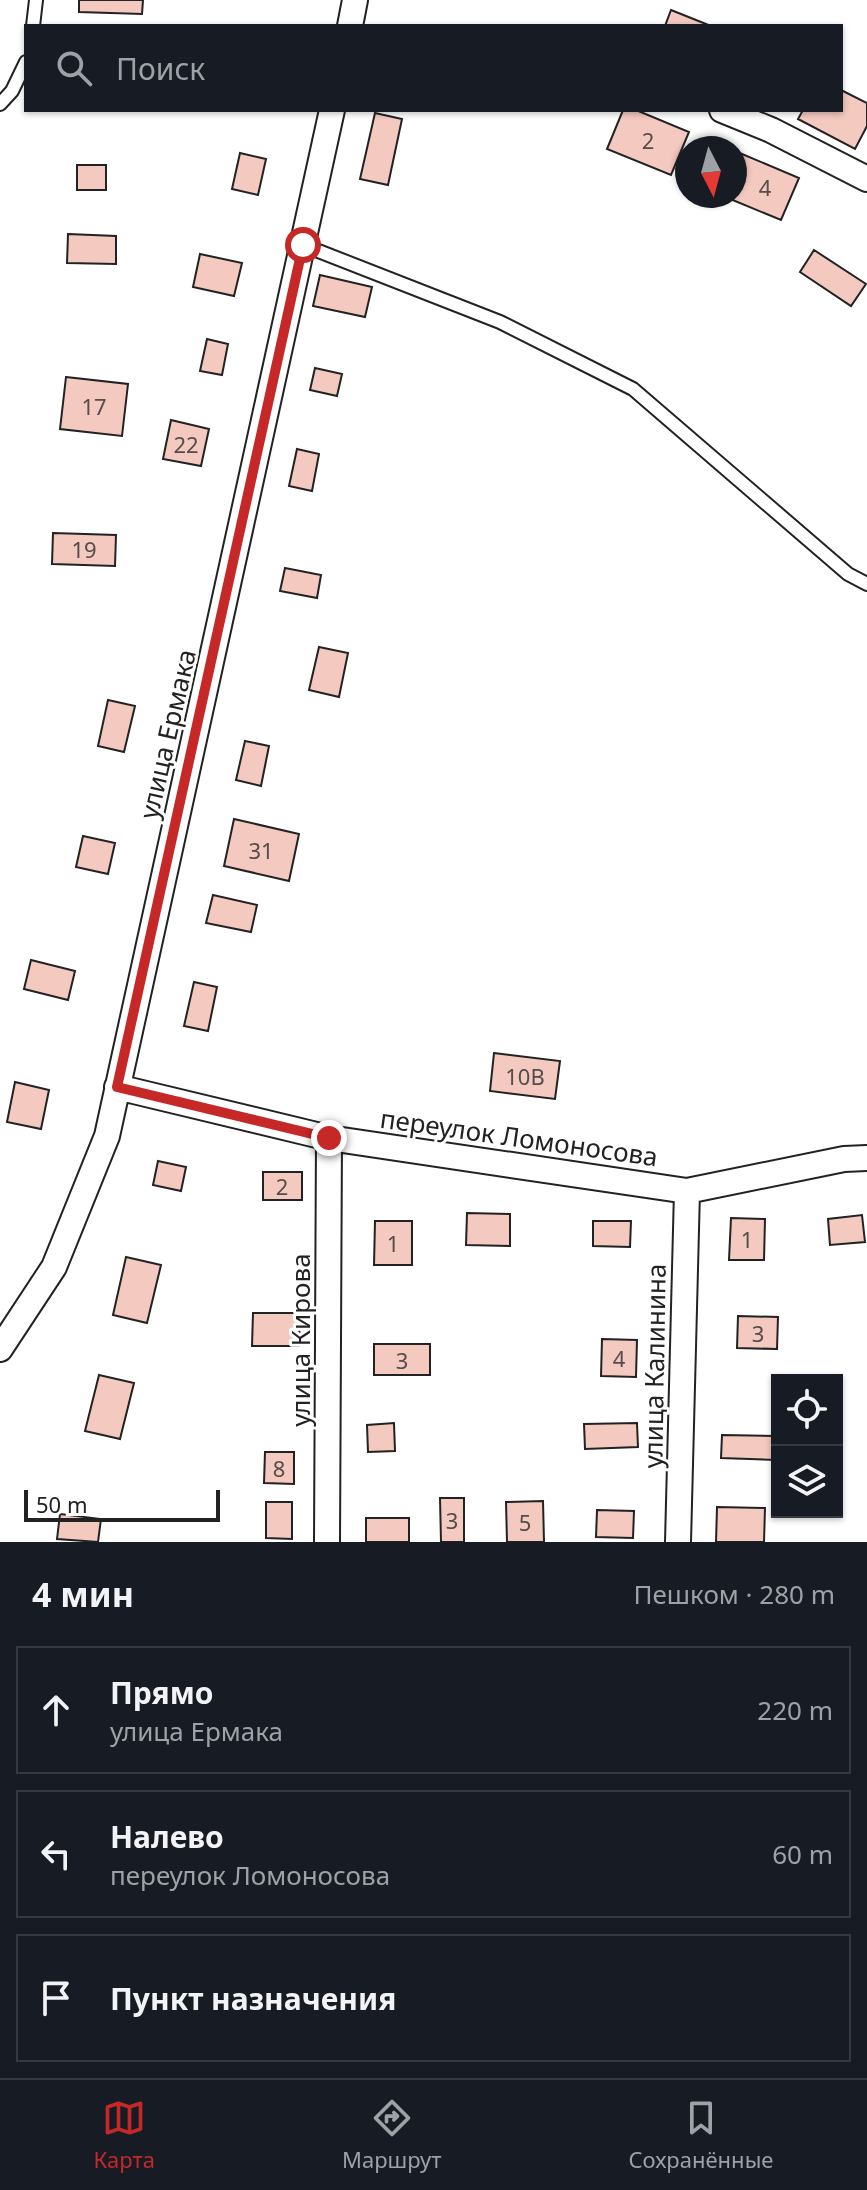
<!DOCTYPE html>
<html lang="ru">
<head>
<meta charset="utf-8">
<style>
	:root { --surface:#171b24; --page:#20242c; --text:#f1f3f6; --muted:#9ea1a6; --line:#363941; --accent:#c62828 }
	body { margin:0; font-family:"Noto Sans",sans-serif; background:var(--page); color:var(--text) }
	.controls { position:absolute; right:24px; bottom:24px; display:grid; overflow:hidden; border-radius:0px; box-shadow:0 2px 6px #0004 }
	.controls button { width:72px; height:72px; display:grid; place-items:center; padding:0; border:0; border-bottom:2px solid var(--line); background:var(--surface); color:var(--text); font:40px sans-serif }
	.compass { position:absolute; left:675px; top:136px; width:72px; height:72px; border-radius:50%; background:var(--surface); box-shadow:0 2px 6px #0004; rotate:174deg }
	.scale { position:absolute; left:24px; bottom:20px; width:196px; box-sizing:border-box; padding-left:8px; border:4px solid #222; border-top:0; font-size:22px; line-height:28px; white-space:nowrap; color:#222; -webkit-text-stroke:6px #fff; paint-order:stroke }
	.stop { position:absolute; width:24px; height:24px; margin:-18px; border:6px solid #c62828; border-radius:50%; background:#fff }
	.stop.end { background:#c62828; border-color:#fff; box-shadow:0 2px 8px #0008 }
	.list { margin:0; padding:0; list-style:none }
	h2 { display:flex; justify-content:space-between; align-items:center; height:104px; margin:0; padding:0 32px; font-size:34px }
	h2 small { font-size:26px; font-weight:400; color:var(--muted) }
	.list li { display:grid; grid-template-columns:52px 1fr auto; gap:24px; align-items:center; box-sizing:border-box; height:128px; margin:0 16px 16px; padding:0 16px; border:2px solid var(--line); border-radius:0px }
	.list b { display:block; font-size:30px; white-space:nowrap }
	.list p { margin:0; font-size:26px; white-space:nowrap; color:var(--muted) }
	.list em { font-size:26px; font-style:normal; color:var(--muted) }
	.icon { flex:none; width:44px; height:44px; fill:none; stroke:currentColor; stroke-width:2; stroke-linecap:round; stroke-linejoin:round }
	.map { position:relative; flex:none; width:867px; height:1542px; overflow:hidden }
	.search { position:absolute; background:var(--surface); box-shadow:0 2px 6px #0004; left:24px; right:24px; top:24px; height:88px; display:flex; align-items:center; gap:20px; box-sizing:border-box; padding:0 28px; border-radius:0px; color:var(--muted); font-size:30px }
	.sheet { height:536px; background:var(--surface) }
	nav { display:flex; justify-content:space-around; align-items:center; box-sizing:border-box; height:112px; border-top:2px solid var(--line); background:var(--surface); font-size:22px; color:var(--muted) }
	nav a { display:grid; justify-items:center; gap:4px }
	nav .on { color:var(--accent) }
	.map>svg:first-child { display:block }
</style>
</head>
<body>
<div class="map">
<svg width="867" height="1542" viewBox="0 0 867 1542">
	<rect width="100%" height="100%" fill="#fff"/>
	<!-- building -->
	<path fill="#f3c9c0" stroke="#222" stroke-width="2" d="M79,0H143L142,14L79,12Z
		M671,10L711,26H665Z
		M841,90L867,103V126L855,149L798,119L803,110H841Z
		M623,110H636L689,132L671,175L607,149Z
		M375,113L402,119L388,185L360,179Z
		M735,151L799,178L781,220L723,196H735Z
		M240,153L266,159L258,195L232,189Z
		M77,165H106V190H77Z
		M68,234L116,236V264L67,263Z
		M814,250L866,284L851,306L800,272Z
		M200,254L242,263L234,296L193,287Z
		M320,275L372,287L365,317L313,306Z
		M207,339L228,344L222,375L200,371Z
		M315,368L342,374L337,396L310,390Z
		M66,377L128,384L122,436L60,429Z
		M171,420L209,429L201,466L163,459Z
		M297,449L319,454L312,491L289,486Z
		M53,533L116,535L115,566L52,564Z
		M285,568L321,575L317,598L280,591Z
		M319,647L348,653L339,697L309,690Z
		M108,700L135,706L124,752L98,746Z
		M245,741L269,746L261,786L236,780Z
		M234,819L299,834L289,881L224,866Z
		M83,836L115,843L108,874L76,867Z
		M213,895L257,905L251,932L206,923Z
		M31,960L75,971L68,1000L24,989Z
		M194,982L217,987L208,1031L184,1026Z
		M494,1053L560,1061L555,1099L490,1091Z
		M15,1082L49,1090L41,1129L7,1122Z
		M158,1161L186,1167L181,1191L153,1185Z
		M263,1172H302V1200H263Z
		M467,1213L510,1214V1246L466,1245Z
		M862,1215L865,1242L830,1245L828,1219Z
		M731,1218L765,1219L764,1260H729Z
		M375,1221H412V1265H374Z
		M593,1221H631L630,1247L593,1246Z
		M126,1257L161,1265L147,1323L113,1315Z
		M253,1313H300L299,1346H252Z
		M738,1316L778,1317L777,1349L737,1348Z
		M602,1339L637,1340L636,1377L601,1376Z
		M374,1344H430V1375H374Z
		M99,1375L134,1383L120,1439L85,1431Z
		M394,1423L395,1451L368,1452L367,1425Z
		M637,1423L638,1447L585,1449L584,1424Z
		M722,1435L777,1436V1460L721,1458Z
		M265,1452H294V1484L264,1483Z
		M440,1498H464V1542H441Z
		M543,1501L544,1542H507L506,1502Z
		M266,1502H292V1539L266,1538Z
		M717,1507L765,1508L764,1542H716Z
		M597,1510L634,1511L633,1538L596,1537Z
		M60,1514L101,1519L98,1542L57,1539Z
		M366,1518H409V1542H366Z"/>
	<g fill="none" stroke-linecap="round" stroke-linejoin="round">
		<defs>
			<path id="service" d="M33,26L36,0
				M0,104L12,91L26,62
				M303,245L500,322L633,389L848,574L867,584"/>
			<path id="minor" d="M350,26L355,0
				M722,110L771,130L867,179
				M117,1087L329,1138L687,1191L844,1159L867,1158
				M0,1349L54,1267L107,1136L332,110
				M327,1542L329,1138
				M678,1542L687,1191"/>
		</defs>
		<!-- service casing -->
		<use href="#service" stroke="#222" stroke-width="16"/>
		<!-- minor casing -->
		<use href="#minor" stroke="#222" stroke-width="28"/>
		<!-- service -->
		<use href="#service" stroke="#fff" stroke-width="12"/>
		<!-- minor -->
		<use href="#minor" stroke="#fff" stroke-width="24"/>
	</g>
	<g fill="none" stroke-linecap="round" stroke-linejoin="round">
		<!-- route -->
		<path stroke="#c62828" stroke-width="10" d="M303,245L117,1087L329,1138"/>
	</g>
	<g text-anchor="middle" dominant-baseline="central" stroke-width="6" stroke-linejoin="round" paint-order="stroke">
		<!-- number labels -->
		<g font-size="22" fill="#564c4a">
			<text x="648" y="140">2</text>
			<text x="765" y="187">4</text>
			<text x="94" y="406">17</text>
			<text x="186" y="444">22</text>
			<text x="84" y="549">19</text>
			<text x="261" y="850">31</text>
			<text x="525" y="1076">10В</text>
			<text x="282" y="1186">2</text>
			<text x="747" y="1239">1</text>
			<text x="393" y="1243">1</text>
			<text x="758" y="1333">3</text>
			<text x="619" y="1358">4</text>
			<text x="402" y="1360">3</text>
			<text x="279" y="1468">8</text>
			<text x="452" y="1520">3</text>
			<text x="525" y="1522">5</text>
		</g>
		<!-- street labels -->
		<g font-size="26" fill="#222" stroke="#fff">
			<text transform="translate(167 734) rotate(-77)">улица Ермака</text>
			<text transform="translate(519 1137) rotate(8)">переулок Ломоносова</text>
			<text transform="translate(300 1340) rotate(-90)">улица Кирова</text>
			<text transform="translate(654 1366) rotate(-89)">улица Калинина</text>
		</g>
	</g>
</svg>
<div class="controls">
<button><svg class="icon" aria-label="locate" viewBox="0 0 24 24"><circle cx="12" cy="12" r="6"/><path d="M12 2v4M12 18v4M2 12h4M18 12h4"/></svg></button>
<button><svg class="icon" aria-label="layers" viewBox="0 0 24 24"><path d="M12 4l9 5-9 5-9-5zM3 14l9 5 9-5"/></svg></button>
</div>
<svg class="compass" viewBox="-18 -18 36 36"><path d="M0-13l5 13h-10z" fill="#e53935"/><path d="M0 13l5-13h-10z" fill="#9ea1a6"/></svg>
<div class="scale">50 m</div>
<div class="stop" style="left:303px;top:245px"></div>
<div class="stop end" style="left:329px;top:1138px"></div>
<div class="search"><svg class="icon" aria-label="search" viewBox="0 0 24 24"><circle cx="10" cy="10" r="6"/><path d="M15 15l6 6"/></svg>Поиск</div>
</div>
<section class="sheet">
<h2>4 мин<small>Пешком · 280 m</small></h2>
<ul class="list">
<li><svg class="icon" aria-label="ahead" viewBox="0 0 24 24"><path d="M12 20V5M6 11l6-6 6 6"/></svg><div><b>Прямо</b><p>улица Ермака</p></div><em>220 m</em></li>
<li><svg class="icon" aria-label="left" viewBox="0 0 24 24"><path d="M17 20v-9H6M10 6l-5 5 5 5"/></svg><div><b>Налево</b><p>переулок Ломоносова</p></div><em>60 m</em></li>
<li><svg class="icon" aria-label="arrive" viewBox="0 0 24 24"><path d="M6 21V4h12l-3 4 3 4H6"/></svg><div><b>Пункт назначения</b></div></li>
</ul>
</section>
<nav>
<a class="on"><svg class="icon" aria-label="map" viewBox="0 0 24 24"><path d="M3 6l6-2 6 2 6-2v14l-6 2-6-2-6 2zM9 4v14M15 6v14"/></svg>Карта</a>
<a><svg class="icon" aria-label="directions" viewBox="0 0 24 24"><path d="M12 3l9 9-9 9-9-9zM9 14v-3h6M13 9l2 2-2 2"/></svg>Маршрут</a>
<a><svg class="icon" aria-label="saved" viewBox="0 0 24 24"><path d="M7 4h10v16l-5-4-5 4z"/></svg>Сохранённые</a>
</nav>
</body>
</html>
